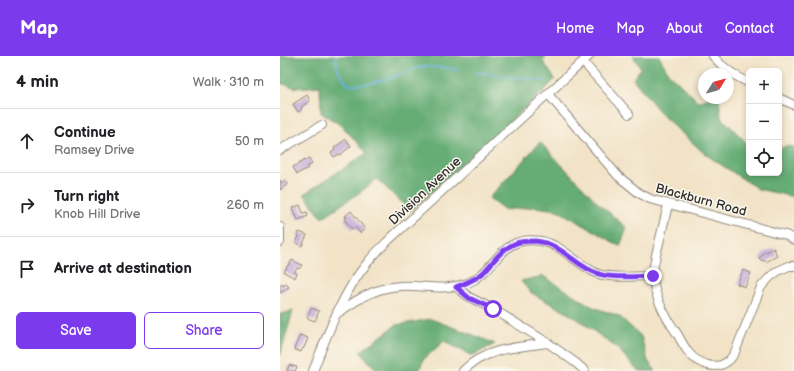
<!DOCTYPE html>
<html lang="en">
<head>
<meta charset="utf-8">
<style>
	:root { --surface:#fff; --page:#f6f6f6; --text:#202124; --muted:#757577; --line:#e0e0e0; --accent:#7c3aed }
	body { margin:0; font-family:"Balsamiq Sans",sans-serif; background:var(--page); color:var(--text) }
	.controls { position:absolute; right:12px; top:12px; display:grid; overflow:hidden; border-radius:6px; box-shadow:0 2px 6px #0003 }
	.controls button { width:36px; height:36px; display:grid; place-items:center; padding:0; border:0; border-bottom:1px solid var(--line); background:var(--surface); color:var(--text); font:20px sans-serif }
	.compass { position:absolute; left:418px; top:12px; width:36px; height:36px; border-radius:50%; background:var(--surface); box-shadow:0 2px 6px #0003; rotate:53deg }
	.stop { position:absolute; width:12px; height:12px; margin:-9px; border:3px solid #7c3aed; border-radius:50%; background:#fff }
	.stop.end { background:#7c3aed; border-color:#fff; box-shadow:0 1px 4px #0008 }
	.list { margin:0; padding:0; list-style:none }
	h2 { display:flex; justify-content:space-between; align-items:center; height:52px; margin:0; padding:0 16px; font-size:17px }
	h2 small { font-size:13px; font-weight:400; color:var(--muted) }
	.list li { display:grid; grid-template-columns:26px 1fr auto; gap:12px; align-items:center; box-sizing:border-box; height:64px; padding:0 16px; border-top:1px solid var(--line) }
	.list b { display:block; font-size:15px; white-space:nowrap }
	.list p { margin:0; font-size:13px; white-space:nowrap; color:var(--muted) }
	.list em { font-size:13px; font-style:normal; color:var(--muted) }
	.actions { display:flex; gap:8px; padding:12px 16px }
	.actions a { flex:1; padding:9px 0; border:1px solid var(--accent); border-radius:6px; text-align:center; font-size:14px; color:var(--accent) }
	.actions .main { background:var(--accent); color:#fff }
	.icon { flex:none; width:22px; height:22px; fill:none; stroke:currentColor; stroke-width:2; stroke-linecap:round; stroke-linejoin:round }
	.map { position:relative; flex:none; width:514px; height:315px; overflow:hidden }
	header { display:flex; align-items:center; gap:24px; box-sizing:border-box; height:56px; padding:0 20px; background:var(--accent); color:#fff }
	header strong { font-size:19px }
	nav { display:flex; gap:22px; margin-inline-start:auto; font-size:14px }
	main { display:flex }
	aside { flex:1; background:var(--surface) }
	.map>svg:first-child { display:block }
</style>
</head>
<body>
<header>
<strong>Map</strong>
<nav><a>Home</a><a>Map</a><a>About</a><a>Contact</a></nav>
</header>
<main>
<aside>
<h2>4 min<small>Walk · 310 m</small></h2>
<ul class="list">
<li><svg class="icon" aria-label="ahead" viewBox="0 0 24 24"><path d="M12 20V5M6 11l6-6 6 6"/></svg><div><b>Continue</b><p>Ramsey Drive</p></div><em>50 m</em></li>
<li><svg class="icon" aria-label="right" viewBox="0 0 24 24"><path d="M7 20v-9h11M14 6l5 5-5 5"/></svg><div><b>Turn right</b><p>Knob Hill Drive</p></div><em>260 m</em></li>
<li><svg class="icon" aria-label="arrive" viewBox="0 0 24 24"><path d="M6 21V4h12l-3 4 3 4H6"/></svg><div><b>Arrive at destination</b></div></li>
</ul>
<div class="actions"><a class="main">Save</a><a>Share</a></div>
</aside>
<div class="map">
<svg width="514" height="315" viewBox="0 0 514 315">
	<rect width="100%" height="100%" fill="#fbf7ec"/>
	<filter id="ink" filterUnits="userSpaceOnUse"><feTurbulence type="fractalNoise" baseFrequency=".025" numOctaves="2"/><feDisplacementMap in="SourceGraphic" scale="8" xChannelSelector="R" yChannelSelector="G"/><feConvolveMatrix kernelMatrix="1 2 1 2 8 2 1 2 1" color-interpolation-filters="sRGB"/></filter>
	<filter id="wash" filterUnits="userSpaceOnUse"><feTurbulence type="fractalNoise" baseFrequency=".012" numOctaves="4" result="noise"/><feDisplacementMap in="SourceGraphic" scale="16" xChannelSelector="R" yChannelSelector="G"/><feGaussianBlur stdDeviation="0.9" result="paint"/><feColorMatrix in="noise" values="0 0 0 0 0 0 0 0 0 0 0 0 0 0 0 0 0 1.4 0 .05"/><feComposite in="paint" operator="in"/></filter>
	<g filter="url(#wash)">
		<rect width="100%" height="100%" fill="#f2e3c7"/>
		<!-- forest -->
		<path fill="#65ac74" stroke="#486c50" d="M0,0H267L262,4L275,23L265,34L130,155L97,123L82,135L42,162L24,138L87,97L61,69L41,57L40,30L16,32L0,27Z
			M353,0H379L389,18L419,46L429,42H439L441,61L469,89V117H499V93L506,90L514,91V141L478,133L425,98L384,61L353,23L361,12Z
			M260,86L318,147L347,172L340,190L277,154L255,151L225,154L209,142Z
			M263,220L313,251L339,260L361,280L368,305L376,315H358L338,293L296,262L250,236L241,225Z
			M13,255L0,300V258Z
			M151,263L199,281L215,288L192,300L164,285L144,303L139,315H98L80,296L116,269Z"/>
		<g fill="none" stroke-linecap="round" stroke-linejoin="round">
			<!-- stream -->
			<path stroke="#65b2de" stroke-width="1.5" d="M55,0L58,14L68,29C85,29 100,26 116,20C122,18 127,15 133,13C148,8 164,12 179,14
				M195,16L266,25"/>
		</g>
		<g id="blocks">
			<!-- building -->
			<path fill="#c2aad9" d="M27,39L30,45L21,51L22,53L18,56L13,48Z
				M66,83L71,90L60,99L59,98L54,101L51,97L55,94L54,92Z
				M29,102L32,108L27,111L28,112L17,118L13,111Z
				M0,124L2,127L5,124L8,128L0,134Z
				M20,149L23,157L27,156L28,160L18,164L16,159L15,160L12,152Z
				M71,155L85,173L80,177L75,171L72,173L64,163L67,161L65,160Z
				M19,176L27,179L22,190L16,187L19,180H17Z
				M494,192L497,200L486,206L484,204L482,205L479,202L483,199L482,198L486,195V196Z
				M12,204L22,209L19,213L17,212L14,216L17,217L15,222L4,216L8,209H9Z
				M463,214L471,217L465,231L457,228Z
				M2,227L3,230L6,228L9,231L0,237V229Z
				M31,252L39,255L35,265L27,262Z
				M20,279L28,282L24,292H23L21,296L14,293Z
				M9,309L17,311L15,315H7Z"/>
		</g>
	</g>
	<g filter="url(#ink)">
		<use href="#blocks" fill-opacity="0" stroke="#8e8779" stroke-width="1"/>
		<g fill="none" stroke-linecap="round" stroke-linejoin="round">
			<defs>
				<path id="minor" d="M433,0C444,13 454,19 469,27
					M303,6L349,58
					M268,38L338,120L359,137L370,143L506,179L514,184
					M499,42L514,49
					M0,94L42,69
					M388,149C385,162 382,174 379,187C376,198 373,209 373,221C374,242 386,262 398,279C401,285 405,292 409,297C418,308 436,315 448,305C451,303 453,299 455,296L481,231L490,221L498,215L509,210H514
					M0,171V186
					M176,231L189,241L213,253L268,287L296,307L305,315
					M58,257C83,239 102,228 134,230C154,231 167,234 188,227C217,215 219,178 261,185C282,189 297,208 316,217C329,223 358,220 373,220
					M33,315C48,277 62,237 88,206C95,197 104,189 112,181L309,0
					M183,315C205,292 238,291 268,287"/>
			</defs>
			<!-- minor casing -->
			<use href="#minor" stroke="#8e8779" stroke-width="10"/>
			<!-- minor -->
			<use href="#minor" stroke="#fff" stroke-width="8"/>
		</g>
	</g>
	<g fill="none" stroke-linecap="round" stroke-linejoin="round" filter="url(#ink)">
		<!-- route -->
		<path stroke="#7c3aed" stroke-width="5" d="M213,253L189,242L176,231C186,227 195,224 203,217C213,207 220,194 234,188C240,185 248,185 255,185C282,187 295,211 319,218C333,223 358,220 373,220"/>
	</g>
	<g text-anchor="middle" dominant-baseline="central" stroke-width="3" stroke-linejoin="round" paint-order="stroke">
		<!-- street labels -->
		<g font-size="13" fill="#2b2b2b" stroke="#fbf7ec">
			<text transform="translate(145 135) rotate(-43)">Division Avenue</text>
			<text transform="translate(421 144) rotate(15)">Blackburn Road</text>
		</g>
	</g>
</svg>
<div class="controls">
<button>+</button>
<button>−</button>
<button><svg class="icon" aria-label="locate" viewBox="0 0 24 24"><circle cx="12" cy="12" r="6"/><path d="M12 2v4M12 18v4M2 12h4M18 12h4"/></svg></button>
</div>
<svg class="compass" viewBox="-18 -18 36 36"><path d="M0-13l5 13h-10z" fill="#e53935"/><path d="M0 13l5-13h-10z" fill="#757577"/></svg>
<div class="stop" style="left:213px;top:253px"></div>
<div class="stop end" style="left:373px;top:220px"></div>
</div>
</main>
</body>
</html>
